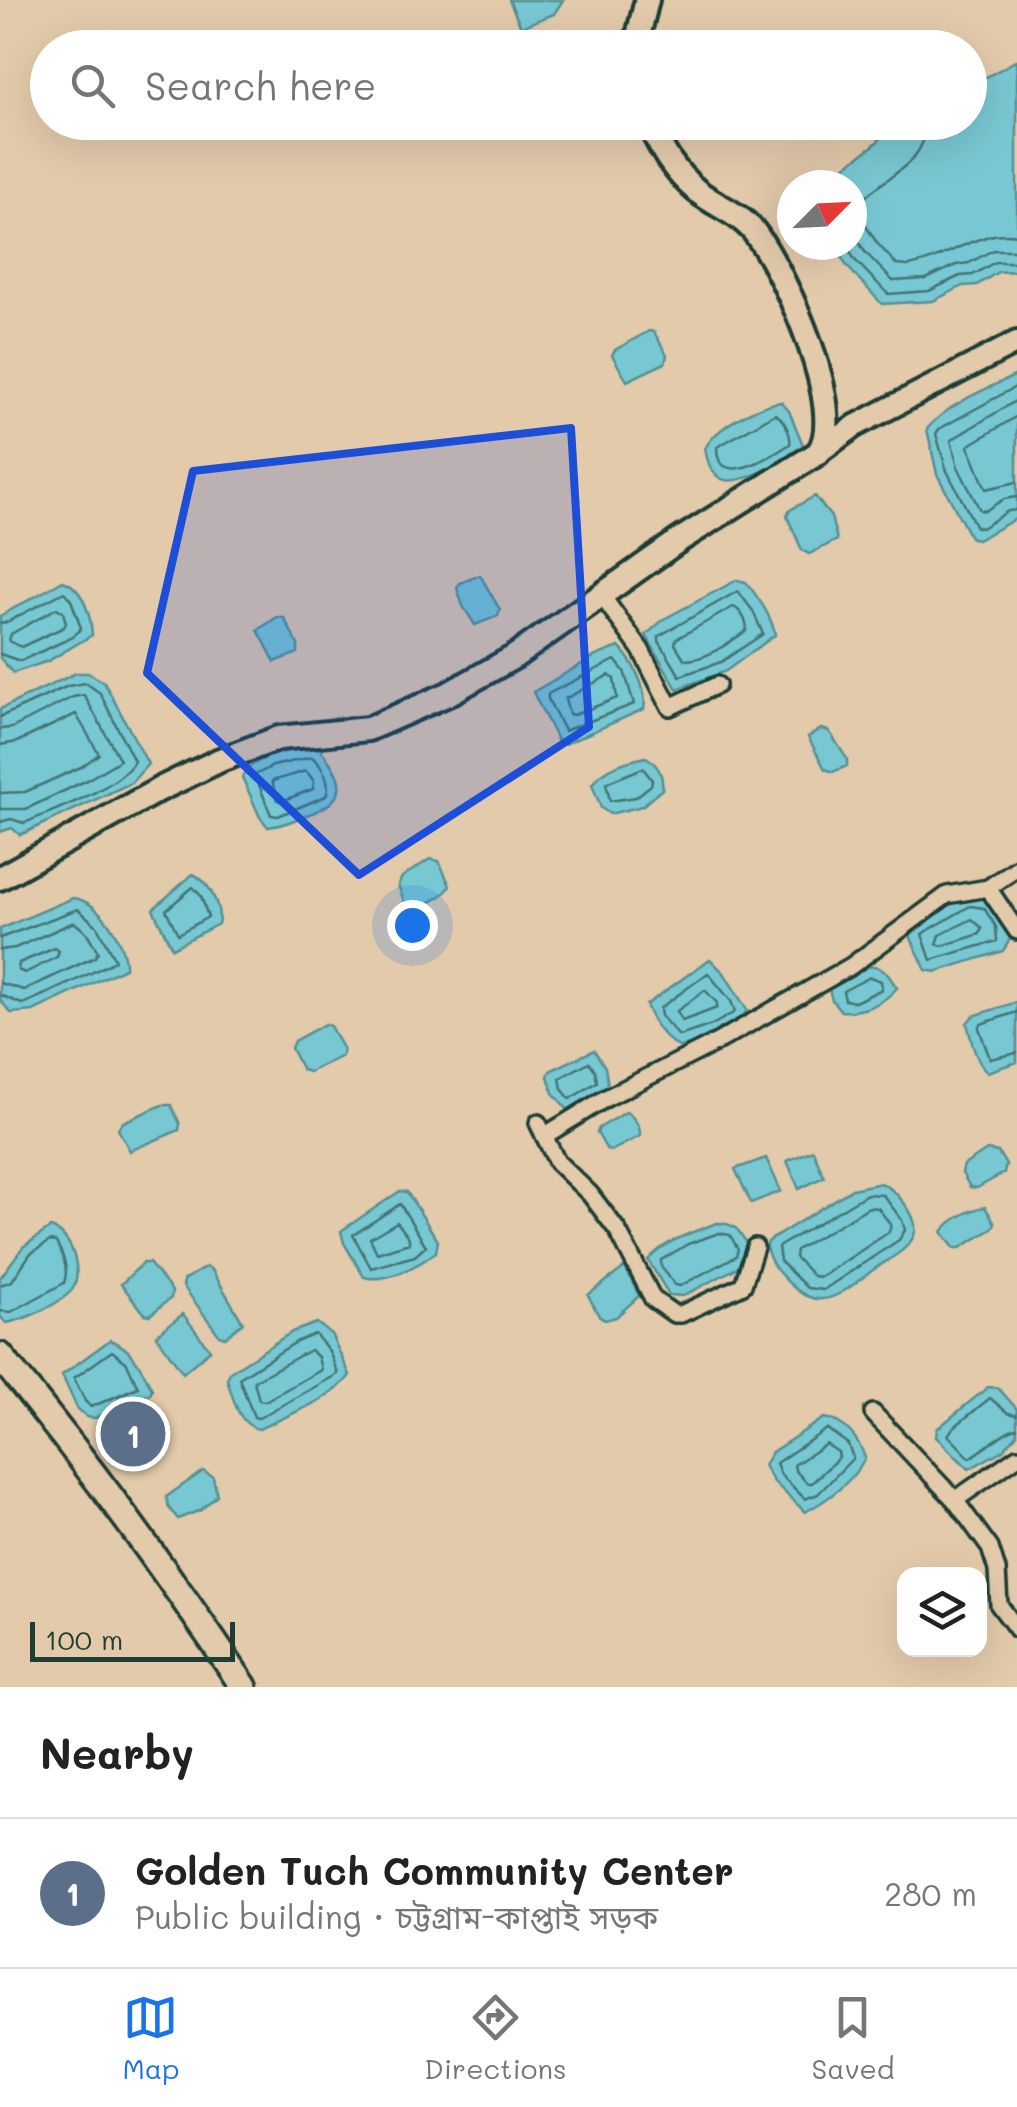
<!DOCTYPE html>
<html lang="en">
<head>
<meta charset="utf-8">
<style>
	:root { --surface:#fff; --page:#f6f6f6; --text:#222; --muted:#767676; --line:#e0e0e0; --accent:#1a73e8 }
	body { margin:0; font-family:Mali,"Noto Sans Bengali",sans-serif; background:var(--page); color:var(--text) }
	.controls { position:absolute; right:30px; bottom:30px; display:grid; overflow:hidden; border-radius:20px; box-shadow:0 10px 40px #0002 }
	.controls button { width:90px; height:90px; display:grid; place-items:center; padding:0; border:0; border-bottom:2px solid var(--line); background:var(--surface); color:var(--text); font:50px sans-serif }
	.compass { position:absolute; left:777px; top:170px; width:90px; height:90px; border-radius:50%; background:var(--surface); box-shadow:0 10px 40px #0002; rotate:66deg }
	.scale { position:absolute; left:30px; bottom:25px; width:205px; box-sizing:border-box; padding-left:10px; border:5px solid #1f3d34; border-top:0; font-size:28px; line-height:35px; white-space:nowrap; color:#1f3d34; -webkit-text-stroke:8px #e3caab; paint-order:stroke }
	.you { position:absolute; left:412px; top:925px; width:35px; height:35px; margin:-25px; border:8px solid #fff; border-radius:50%; background:#1a73e8; box-shadow:0 0 0 15px #1a73e833 }
	.badge { display:grid; place-items:center; width:65px; height:65px; border-radius:50%; background:var(--accent); color:#fff; font-size:32px; font-weight:700 }
	.pin { position:absolute; translate:-50% -50%; border:5px solid #fff; box-shadow:0 2px 10px #0006 }
	.list { margin:0; padding:0; list-style:none }
	h2 { display:flex; justify-content:space-between; align-items:center; height:130px; margin:0; padding:0 40px; font-size:42px }
	h2 small { font-size:32px; font-weight:400; color:var(--muted) }
	.list li { display:grid; grid-template-columns:65px 1fr auto; gap:30px; align-items:center; box-sizing:border-box; height:150px; padding:0 40px; border-top:2px solid var(--line) }
	.list b { display:block; font-size:38px; white-space:nowrap }
	.list p { margin:0; font-size:32px; white-space:nowrap; color:var(--muted) }
	.list em { font-size:32px; font-style:normal; color:var(--muted) }
	.icon { flex:none; width:55px; height:55px; fill:none; stroke:currentColor; stroke-width:2; stroke-linecap:round; stroke-linejoin:round }
	.map { position:relative; flex:none; width:1017px; height:1687px; overflow:hidden }
	.search { position:absolute; background:var(--surface); box-shadow:0 10px 40px #0002; left:30px; right:30px; top:30px; height:110px; display:flex; align-items:center; gap:25px; box-sizing:border-box; padding:0 35px; border-radius:55px; color:var(--muted); font-size:38px }
	.sheet { height:280px; background:var(--surface) }
	nav { display:flex; justify-content:space-around; align-items:center; box-sizing:border-box; height:140px; border-top:2px solid var(--line); background:var(--surface); font-size:28px; color:var(--muted) }
	nav a { display:grid; justify-items:center; gap:5px }
	nav .on { color:var(--accent) }
	.map>svg:first-child { display:block }
</style>
</head>
<body>
<div class="map">
<svg width="1017" height="1687" viewBox="0 0 1017 1687">
	<rect width="100%" height="100%" fill="#e3caab"/>
	<filter id="ink" filterUnits="userSpaceOnUse"><feTurbulence type="fractalNoise" baseFrequency=".01" numOctaves="2"/><feDisplacementMap in="SourceGraphic" scale="20" xChannelSelector="R" yChannelSelector="G"/><feConvolveMatrix kernelMatrix="1 2 1 2 8 2 1 2 1" color-interpolation-filters="sRGB"/></filter>
	<g filter="url(#ink)">
		<!-- water -->
		<path fill="#78c8d3" stroke="#549093" stroke-width="2.5" d="M509,0H563L554,14L521,27Z
			M1017,60V271L998,272L977,285L963,286L933,301L882,304L846,265L835,245H852V185H826C843,160 880,151 890,123L970,122V86Z
			M649,331L654,332L667,355L665,363L627,381L612,355L615,350Z
			M1017,375V518L977,540L970,537L937,474L927,429C947,404 988,388 1017,375Z
			M781,402L789,411L803,445C789,459 738,489 720,478C710,472 707,459 705,449C715,427 758,405 781,402Z
			M815,496L831,517L837,540L809,554L802,550L787,516L790,510Z
			M480,575L500,610L498,616L475,625L463,606L457,588L460,583Z
			M737,580L746,582C758,597 772,617 775,635L726,671L677,689L646,635L664,619Z
			M63,581C83,587 91,616 92,635L48,661L13,673L0,658V616Z
			M277,617L284,618L298,645V653L275,662L258,630Z
			M619,647C633,661 648,690 644,709L565,744L558,742L533,692L596,656Z
			M76,673H88L104,682L148,764L131,783L20,835L12,828L0,832V709Z
			M821,729L829,731L847,759V766L833,772L825,769L808,737Z
			M312,747L319,748C347,781 349,800 307,815C294,820 282,826 268,827L260,817L242,777C253,755 290,750 312,747Z
			M646,757C658,764 664,776 662,789L642,806L610,814L601,808L592,784C605,767 626,761 646,757Z
			M430,859L439,861L450,886C444,898 419,909 406,907L398,885L402,877Z
			M193,874C209,881 222,907 218,924L172,948L153,909Z
			M968,896C994,895 1004,916 1010,939L1003,951L935,972L926,970L910,936C917,915 948,904 968,896Z
			M73,898C100,901 126,943 125,968L33,1011L11,1013L0,1000V929Z
			M710,959L724,973L747,1010C737,1031 701,1045 679,1047C662,1038 653,1022 646,1005Z
			M876,966L887,973L897,988C883,1004 862,1013 841,1011L832,1000L829,989L867,967Z
			M1017,1002V1062L987,1072C975,1060 971,1039 967,1023L973,1016Z
			M325,1024L330,1026L343,1050L342,1056L309,1072L302,1070L291,1048L294,1041Z
			M594,1050L605,1067L608,1086L576,1109L569,1111L553,1093L548,1076L550,1071Z
			M162,1105H171L180,1124L179,1130L130,1151L118,1129L123,1122Z
			M626,1112C634,1116 641,1128 640,1136L611,1151L607,1150L597,1133L599,1128Z
			M813,1150L824,1177L799,1189L787,1161Z
			M987,1150L998,1152L1006,1165L1004,1173L977,1188L970,1187L962,1173L964,1165Z
			M766,1158L781,1191L751,1203L735,1169Z
			M881,1183C895,1189 918,1215 915,1232C911,1249 889,1259 876,1268C845,1289 823,1317 790,1284C777,1271 770,1264 766,1246L769,1241L852,1189Z
			M400,1191L407,1192L438,1241L436,1252C418,1266 387,1283 364,1277L344,1243L341,1231Z
			M985,1207L995,1223L992,1229L960,1248H954L942,1232C950,1220 970,1209 985,1207Z
			M717,1223C737,1223 740,1232 749,1248L742,1265L683,1296L669,1295L648,1260C666,1240 693,1232 717,1223Z
			M50,1228C71,1231 84,1273 72,1290C59,1305 24,1320 6,1323L0,1316V1278L23,1247Z
			M143,1263H149L172,1291L171,1298L150,1315L145,1314L121,1284Z
			M206,1267L212,1270L243,1323L225,1337L219,1335L183,1286L184,1280Z
			M625,1267L639,1296L616,1317L605,1320L599,1316L588,1295Z
			M183,1314L210,1350L183,1373L156,1335Z
			M317,1323L331,1334L350,1375C335,1398 284,1417 259,1429C238,1426 233,1397 227,1379L230,1372L292,1332Z
			M110,1340C133,1348 141,1368 152,1389L150,1394L95,1418L87,1417L77,1408L62,1375Z
			M988,1387L998,1388L1017,1409V1434L1003,1450L969,1469L936,1437L937,1429Z
			M824,1418C845,1421 859,1439 865,1458C853,1481 828,1500 805,1512L773,1481L764,1465L772,1452Z
			M203,1471L213,1477L217,1495L201,1510L178,1519L169,1508L166,1497Z"/>
		<g fill="none" stroke-linecap="round" stroke-linejoin="round">
			<!-- shore -->
			<path stroke="#437574" stroke-width="2.5" d="M927,122C925,170 878,176 855,209L877,243L897,265L907,266C944,262 978,228 1017,235
				M852,231L865,252L893,281L926,279L956,265L969,263L993,250H1017
				M846,245L855,260L888,294L929,291L960,276L973,275L995,262H1017
				M1017,386L939,429L936,434L947,471L976,527L982,528L1008,511L1017,510
				M1017,400L951,440L958,467L980,510L985,511L1004,499L1017,497
				M775,414C783,417 792,435 790,444C771,457 716,490 717,447Z
				M1017,416L968,446L986,489L1017,482
				M738,591L753,611L763,634L721,662L680,676L659,641V636Z
				M733,607C740,609 749,623 746,631C728,643 707,660 685,660L675,644L676,639Z
				M57,608L63,612L66,623L64,627L21,647L9,641L11,634Z
				M0,623L7,622L64,592L71,600L81,628L73,637L20,661L0,654
				M615,660L624,671L634,704L564,731L548,699V694Z
				M609,675L614,679L617,698L574,715L569,714L565,699Z
				M0,717L68,686L86,683L100,693L134,761C121,787 52,811 24,823L11,819L0,822
				M0,729L12,728L73,697L84,695L120,760L87,780L26,809H0
				M0,745L17,742L76,714L99,754L81,767L25,792L0,793
				M312,757C322,765 332,783 326,796L278,816L271,815L255,775L273,766Z
				M643,768L652,780L651,785L636,797L610,801L606,783Z
				M306,771L314,781L313,789L282,801L277,800L272,781Z
				M193,887L201,896L208,917L178,934L166,910Z
				M970,906L984,908L996,927L997,941L931,960L922,934Z
				M972,919L982,928L980,934L942,946L937,944L940,935Z
				M0,938L78,909L97,926L115,960C111,965 33,1000 22,1004L0,995
				M55,948L59,951L57,957L25,973L18,970L19,963Z
				M0,950L15,948L74,922L87,933L98,952L95,957L24,990L0,983
				M708,973L731,1001L735,1012L712,1025L679,1036L661,1016L660,1008Z
				M870,977L881,981L882,989L855,1002L845,1000L843,991Z
				M705,990L717,1003V1008L682,1021L677,1011Z
				M1017,1012L981,1024L979,1028L990,1059L1017,1053
				M589,1062L595,1070L597,1082L570,1099L562,1089L560,1078Z
				M867,1194L883,1195L902,1220L905,1230L899,1240L823,1290L807,1288L780,1261L778,1247Z
				M400,1204L426,1246L415,1256L371,1268L353,1235Z
				M869,1207L878,1208L891,1225L889,1232L821,1277L813,1276L795,1257L796,1250Z
				M397,1222L409,1238V1243L377,1253L370,1238Z
				M719,1233L730,1235L738,1249L736,1256L680,1286L675,1285L661,1266V1260L688,1244Z
				M0,1285L12,1281L30,1254L50,1241L56,1242C63,1255 69,1269 64,1283L11,1312L0,1311
				M315,1334L329,1351L338,1374L259,1418L254,1417L239,1378L296,1342Z
				M310,1350L318,1357L321,1370L265,1401L259,1400L254,1381Z
				M112,1351L127,1363L138,1387L91,1407L85,1401L74,1378Z
				M1017,1415L1008,1413L990,1398L953,1428L948,1435L970,1458C984,1450 1004,1430 1017,1428
				M827,1429L848,1444L853,1458L818,1494L805,1499L781,1475L776,1463Z
				M826,1444L838,1452L839,1457L812,1483H807L795,1470L794,1465Z"/>
			<defs>
				<path id="minor" d="M602,596L641,650L670,707L717,685
					M988,888L1017,931
					M538,1123L557,1162L590,1194L618,1231L653,1299L674,1314H681L743,1285L755,1247
					M544,1136L606,1098L717,1042L851,966L947,895L988,888L1017,868
					M873,1413L955,1500L990,1548L997,1570L999,1605L1017,1629
					M955,1500L1017,1457"/>
				<path id="tertiary" d="M818,453L855,426L1017,342"/>
				<path id="secondary" d="M635,48L647,0
					M0,878L160,789L220,760L279,738L368,729L448,694L514,657L678,541L818,453C849,412 785,276 758,237C743,214 717,207 697,191C673,171 662,150 648,122"/>
				<path id="primary" d="M0,1356C87,1462 168,1573 244,1687"/>
			</defs>
			<!-- minor casing -->
			<use href="#minor" stroke="#1f3d34" stroke-width="22"/>
			<!-- tertiary casing -->
			<use href="#tertiary" stroke="#1f3d34" stroke-width="28"/>
			<!-- secondary casing -->
			<use href="#secondary" stroke="#1f3d34" stroke-width="30"/>
			<!-- primary casing -->
			<use href="#primary" stroke="#1f3d34" stroke-width="32"/>
			<!-- minor -->
			<use href="#minor" stroke="#e3caab" stroke-width="15"/>
			<!-- tertiary -->
			<use href="#tertiary" stroke="#e3caab" stroke-width="20"/>
			<!-- secondary -->
			<use href="#secondary" stroke="#e3caab" stroke-width="22"/>
			<!-- primary -->
			<use href="#primary" stroke="#e3caab" stroke-width="25"/>
		</g>
	</g>
	<!-- marked area -->
	<path fill="#1d4ed8" fill-opacity="0.2" stroke="#1d4ed8" stroke-width="8" stroke-linejoin="round" d="M571,428L589,727L359,875L147,673L193,471Z"/>
</svg>
<div class="controls">
<button><svg class="icon" aria-label="layers" viewBox="0 0 24 24"><path d="M12 4l9 5-9 5-9-5zM3 14l9 5 9-5"/></svg></button>
</div>
<svg class="compass" viewBox="-18 -18 36 36"><path d="M0-13l5 13h-10z" fill="#e53935"/><path d="M0 13l5-13h-10z" fill="#767676"/></svg>
<div class="scale">100 m</div>
<div class="you"></div>
<div class="pin badge" style="left:133px;top:1434px;background:#5c6f8a">1</div>
<div class="search"><svg class="icon" aria-label="search" viewBox="0 0 24 24"><circle cx="10" cy="10" r="6"/><path d="M15 15l6 6"/></svg>Search here</div>
</div>
<section class="sheet">
<h2>Nearby<small></small></h2>
<ul class="list">
<li><span class="badge" style="background:#5c6f8a">1</span><div><b>Golden Tuch Community Center</b><p>Public building · চট্টগ্রাম-কাপ্তাই সড়ক</p></div><em>280 m</em></li>
</ul>
</section>
<nav>
<a class="on"><svg class="icon" aria-label="map" viewBox="0 0 24 24"><path d="M3 6l6-2 6 2 6-2v14l-6 2-6-2-6 2zM9 4v14M15 6v14"/></svg>Map</a>
<a><svg class="icon" aria-label="directions" viewBox="0 0 24 24"><path d="M12 3l9 9-9 9-9-9zM9 14v-3h6M13 9l2 2-2 2"/></svg>Directions</a>
<a><svg class="icon" aria-label="saved" viewBox="0 0 24 24"><path d="M7 4h10v16l-5-4-5 4z"/></svg>Saved</a>
</nav>
</body>
</html>
